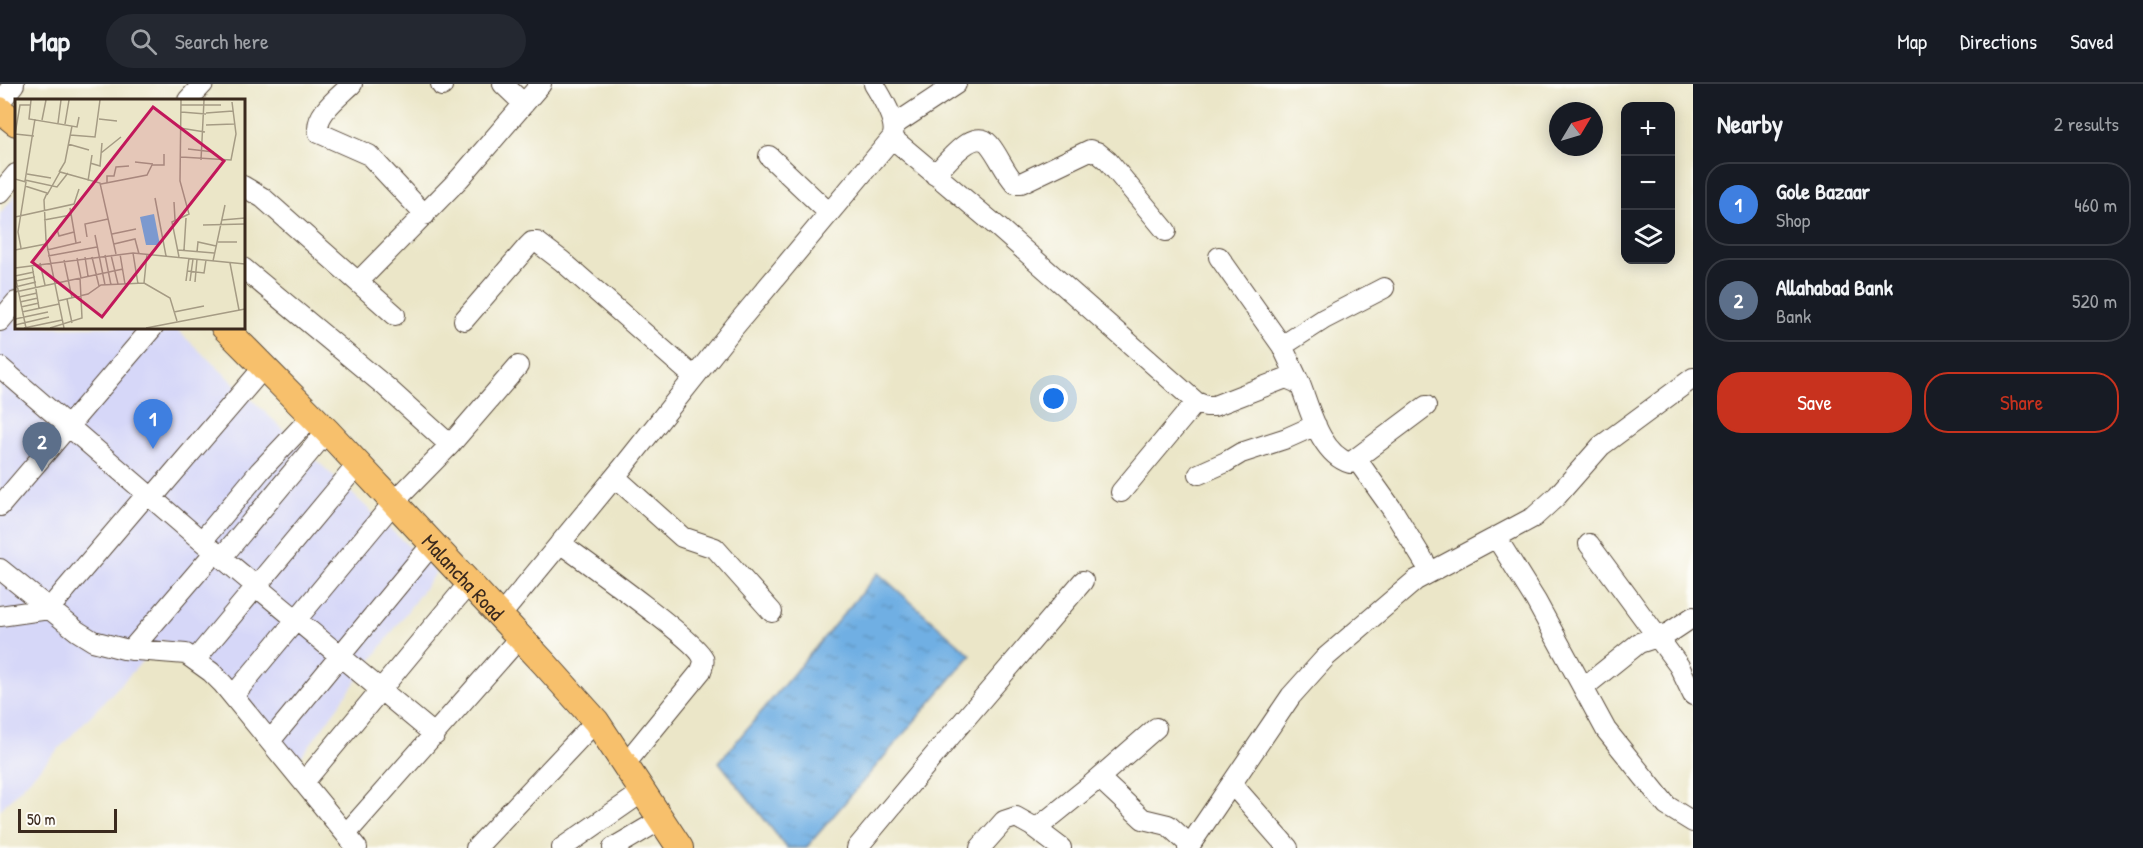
<!DOCTYPE html>
<html lang="en">
<head>
<meta charset="utf-8">
<style>
	:root { --surface:#171b24; --page:#242831; --text:#f1f3f6; --muted:#9ea1a6; --line:#363941; --accent:#c8321e }
	body { margin:0; font-family:"Patrick Hand",sans-serif; background:var(--page); color:var(--text) }
	.controls { position:absolute; right:18px; top:18px; display:grid; overflow:hidden; border-radius:12px; box-shadow:0 3px 15px #0003 }
	.controls button { width:54px; height:54px; display:grid; place-items:center; padding:0; border:0; border-bottom:2px solid var(--line); background:var(--surface); color:var(--text); font:30px sans-serif }
	.compass { position:absolute; left:1549px; top:18px; width:54px; height:54px; border-radius:50%; background:var(--surface); box-shadow:0 3px 15px #0003; rotate:52deg }
	.scale { position:absolute; left:18px; bottom:15px; width:99px; box-sizing:border-box; padding-left:6px; border:3px solid #3b2a1e; border-top:0; font-size:16px; line-height:21px; white-space:nowrap; color:#3b2a1e; -webkit-text-stroke:4px #fdfcf7; paint-order:stroke }
	.you { position:absolute; left:1054px; top:315px; width:21px; height:21px; margin:-15px; border:4px solid #fff; border-radius:50%; background:#1a73e8; box-shadow:0 0 0 9px #1a73e833 }
	.badge { display:grid; place-items:center; width:39px; height:39px; border-radius:50%; background:var(--accent); color:#fff; font-size:20px; font-weight:700 }
	.pin { position:absolute; translate:-50% -50px; filter:drop-shadow(0 2px 3px #0008) }
	.pin::after { content:''; position:absolute; top:32px; width:21px; height:18px; background:inherit; clip-path:polygon(0 0,100% 0,50% 100%) }
	.list { margin:0; padding:0; list-style:none }
	h2 { display:flex; justify-content:space-between; align-items:center; height:78px; margin:0; padding:0 24px; font-size:26px }
	h2 small { font-size:20px; font-weight:400; color:var(--muted) }
	.list li { display:grid; grid-template-columns:39px 1fr auto; gap:18px; align-items:center; box-sizing:border-box; height:84px; margin:0 12px 12px; padding:0 12px; border:2px solid var(--line); border-radius:24px }
	.list b { display:block; font-size:22px; white-space:nowrap }
	.list p { margin:0; font-size:20px; white-space:nowrap; color:var(--muted) }
	.list em { font-size:20px; font-style:normal; color:var(--muted) }
	.actions { display:flex; gap:12px; padding:18px 24px }
	.actions a { flex:1; padding:14px 0; border:2px solid var(--accent); border-radius:24px; text-align:center; font-size:21px; color:var(--accent) }
	.actions .main { background:var(--accent); color:#fff }
	.icon { flex:none; width:33px; height:33px; fill:none; stroke:currentColor; stroke-width:2; stroke-linecap:round; stroke-linejoin:round }
	.map { position:relative; flex:none; width:1693px; height:764px; overflow:hidden }
	header { display:flex; align-items:center; gap:36px; box-sizing:border-box; height:84px; padding:0 30px; background:var(--surface); border-bottom:2px solid var(--line) }
	header strong { font-size:28px }
	nav { display:flex; gap:33px; margin-inline-start:auto; font-size:21px }
	.search { width:420px; height:54px; background:var(--page); display:flex; align-items:center; gap:15px; box-sizing:border-box; padding:0 21px; border-radius:33px; color:var(--muted); font-size:22px }
	main { display:flex }
	aside { flex:1; background:var(--surface) }
	.map>svg:first-child { display:block }
</style>
</head>
<body>
<header>
<strong>Map</strong>
<div class="search"><svg class="icon" aria-label="search" viewBox="0 0 24 24"><circle cx="10" cy="10" r="6"/><path d="M15 15l6 6"/></svg>Search here</div>
<nav><a>Map</a><a>Directions</a><a>Saved</a></nav>
</header>
<main>
<div class="map">
<svg width="1693" height="764" viewBox="0 0 1693 764">
	<defs>
		<pattern id="water-ripples" width="26" height="14" patternUnits="userSpaceOnUse" patternTransform="scale(1.5)"><rect width="26" height="14" fill="#70afe3"/><path d="M2 4q2-2 4 0t4 0M15 11q2-2 4 0t4 0" fill="none" stroke="#5d8fb7"/></pattern>
	</defs>
	<rect width="100%" height="100%" fill="#fdfcf7"/>
	<filter id="ink" filterUnits="userSpaceOnUse"><feTurbulence type="fractalNoise" baseFrequency=".0167" numOctaves="2"/><feDisplacementMap in="SourceGraphic" scale="12" xChannelSelector="R" yChannelSelector="G"/><feConvolveMatrix kernelMatrix="1 2 1 2 8 2 1 2 1" color-interpolation-filters="sRGB"/></filter>
	<filter id="wash" filterUnits="userSpaceOnUse"><feTurbulence type="fractalNoise" baseFrequency=".008" numOctaves="4" result="noise"/><feDisplacementMap in="SourceGraphic" scale="24" xChannelSelector="R" yChannelSelector="G"/><feGaussianBlur stdDeviation="1.35" result="paint"/><feColorMatrix in="noise" values="0 0 0 0 0 0 0 0 0 0 0 0 0 0 0 0 0 1.4 0 .05"/><feComposite in="paint" operator="in"/></filter>
	<g filter="url(#wash)">
		<rect width="100%" height="100%" fill="#ebe6c8"/>
		<!-- built -->
		<path fill="#d6d7f8" d="M16,110V243H174L436,488L298,677L163,556L0,726V130Z"/>
		<!-- water -->
		<path fill="url(#water-ripples)" stroke="#566c80" stroke-width="1.5" d="M878,489L971,571L806,764H787L719,678Z"/>
	</g>
	<g filter="url(#ink)">
		<g fill="none" stroke-linecap="round" stroke-linejoin="round">
			<defs>
				<path id="minor" d="M352,0C340,12 313,31 319,49L369,71L425,131
					M441,0L442,2
					M503,0L524,20
					M188,16L203,0
					M0,18L14,0
					M894,41L956,0
					M892,54L999,144L1196,318L1206,322H1214L1286,294L1300,300C1310,325 1320,370 1350,379L1426,322
					M769,72L829,129
					M935,91C945,80 974,42 989,60C999,72 1004,87 1015,99H1021L1090,66L1097,68L1108,77L1166,147
					M243,102L263,114L395,231
					M0,109L16,90
					M1219,173L1282,262L1300,300
					M243,184L385,302L450,361
					M358,198L460,94L541,0
					M464,236L528,162L532,158H537L562,177L694,293
					M0,237L16,218
					M1282,262L1324,235L1384,204
					M0,283L197,453L435,651
					M1357,376L1392,425L1430,487
					M1199,390L1226,378L1241,369L1287,354L1316,341
					M615,393L682,453L715,464L772,528
					M1121,408L1196,318
					M152,414L264,283
					M0,422L153,243
					M1496,453L1536,517L1606,646L1667,722L1693,738
					M202,457L260,387L312,332
					M560,459C582,475 698,558 703,574C705,579 702,583 701,587L625,680
					M1589,460L1679,582L1693,611
					M222,473L327,347
					M0,485L77,547L93,557L124,565L186,570L211,588L223,600L357,764
					M501,531L623,383L735,242L892,54C899,39 882,14 874,0
					M0,532L49,525L147,410
					M131,566L215,468
					M195,576L358,380
					M1583,604L1639,559L1669,549L1693,533
					M233,612L394,418L450,361L518,282
					M270,657L433,459
					M1099,694L1143,735L1168,741L1190,761
					M304,698L470,498
					M1232,700L1288,764
					M1036,745L1093,699L1156,644
					M346,750L520,553
					M476,764L596,637
					M562,764L644,707
					M613,764L662,735
					M857,764L942,662L1083,497
					M980,764L1004,737L1016,733L1032,742L1061,764
					M1188,764L1291,612L1326,573L1416,496L1534,433L1557,412L1601,362L1693,294"/>
				<g id="major">
					<path d="M0,26L16,39"/>
					<path id="s1" d="M224,243L327,347L544,579L596,637L680,764"/>
				</g>
			</defs>
			<!-- minor casing -->
			<use href="#minor" stroke="#554638" stroke-width="22"/>
			<!-- major casing -->
			<use href="#major" stroke="#554638" stroke-width="28"/>
			<!-- minor -->
			<use href="#minor" stroke="#fff" stroke-width="20"/>
			<!-- major -->
			<use href="#major" stroke="#f7c06c" stroke-width="26"/>
		</g>
	</g>
	<g text-anchor="middle" dominant-baseline="central" stroke-width="4.5" stroke-linejoin="round" paint-order="stroke">
		<!-- street labels -->
		<g font-size="21" fill="#3b2a1e" stroke="#fdfcf7">
			<text stroke="none"><textPath href="#s1" startOffset="346">Malancha Road</textPath></text>
		</g>
	</g>
	<!-- overview -->
	<g transform="translate(15 15)">
		<rect width="230" height="230" fill="#ebe6c8"/>
		<path d="M139,115L145,146H131L125,118Z" fill="#70afe3"/>
		<path fill="none" stroke="#a59b84" stroke-width="1.5" d="M16,1L14,20L62,28L64,18M166,6H206M166,13L191,15M191,14L218,12M84,20L102,22M27,21L31,1M43,24L46,1M50,25L54,1M191,26L219,25M165,29L190,33M0,35L5,6H15M0,35L19,37M55,36L80,38L85,1M53,45L74,51M173,50L199,53M86,54L106,38M166,58L216,61L221,35L217,3M186,61L189,1M120,63L138,65M75,64L85,67L87,44M44,73L50,63L57,27M12,75L36,79M0,80L11,83L3,133L6,149M10,81L42,88L53,74M10,82L20,20M73,82L77,56M92,84V77H99L101,68L114,67M86,85L132,76L137,66H149V55M10,87L32,94L29,101L31,141L49,229M32,96L45,73L85,84L101,155M140,99L151,157M159,103L160,121M55,109L61,144M0,118L59,105L64,90M29,121L56,116M207,121L230,119M188,126L230,125M42,130L44,137L59,133M97,135L121,130M80,136L90,186M72,138L70,125L93,120M203,143H222M99,145L120,140L124,155M0,151L31,145M32,151L66,143M163,151L199,154M169,151L171,119M182,153L183,143L201,147M118,154L123,185M105,155L110,185M132,155L129,184L155,199L162,222M90,156L96,186M96,156L103,185M33,157L82,148M70,158L73,177M77,158L84,187M164,158L157,123L174,115L165,82L166,1M62,159L66,179M49,161L57,199M198,162L210,106M25,164L30,186M215,164L224,211M17,166L24,209M0,169L118,154L230,165M172,172L189,174L191,161M0,176L11,229M0,177L19,173M1,182L20,178M171,182L174,159M175,182L178,160M180,183L182,160M0,188L21,183M0,193L108,170M4,198L22,194M52,200L57,224M43,202L73,195L86,186L129,184M5,203L23,199M6,208L24,204M7,213L44,205M159,213L189,207M0,220L33,213M0,226L34,218M9,229L47,221M35,229L67,219L65,179M131,229L230,210"/>
		<path fill="#c2185b" fill-opacity="0.15" stroke="#c2185b" stroke-width="3" d="M138,8L209,62L87,218L17,163Z"/>
		<rect width="230" height="230" fill="none" stroke="#3b2a1e" stroke-width="3"/>
	</g>
</svg>
<div class="controls">
<button>+</button>
<button>−</button>
<button><svg class="icon" aria-label="layers" viewBox="0 0 24 24"><path d="M12 4l9 5-9 5-9-5zM3 14l9 5 9-5"/></svg></button>
</div>
<svg class="compass" viewBox="-18 -18 36 36"><path d="M0-13l5 13h-10z" fill="#e53935"/><path d="M0 13l5-13h-10z" fill="#9ea1a6"/></svg>
<div class="scale">50 m</div>
<div class="you"></div>
<div class="pin badge" style="left:153px;top:365px;background:#3f7fe0">1</div>
<div class="pin badge" style="left:42px;top:388px;background:#5c6f8a">2</div>
</div>
<aside>
<h2>Nearby<small>2 results</small></h2>
<ul class="list">
<li><span class="badge" style="background:#3f7fe0">1</span><div><b>Gole Bazaar</b><p>Shop</p></div><em>460 m</em></li>
<li><span class="badge" style="background:#5c6f8a">2</span><div><b>Allahabad Bank</b><p>Bank</p></div><em>520 m</em></li>
</ul>
<div class="actions"><a class="main">Save</a><a>Share</a></div>
</aside>
</main>
</body>
</html>
